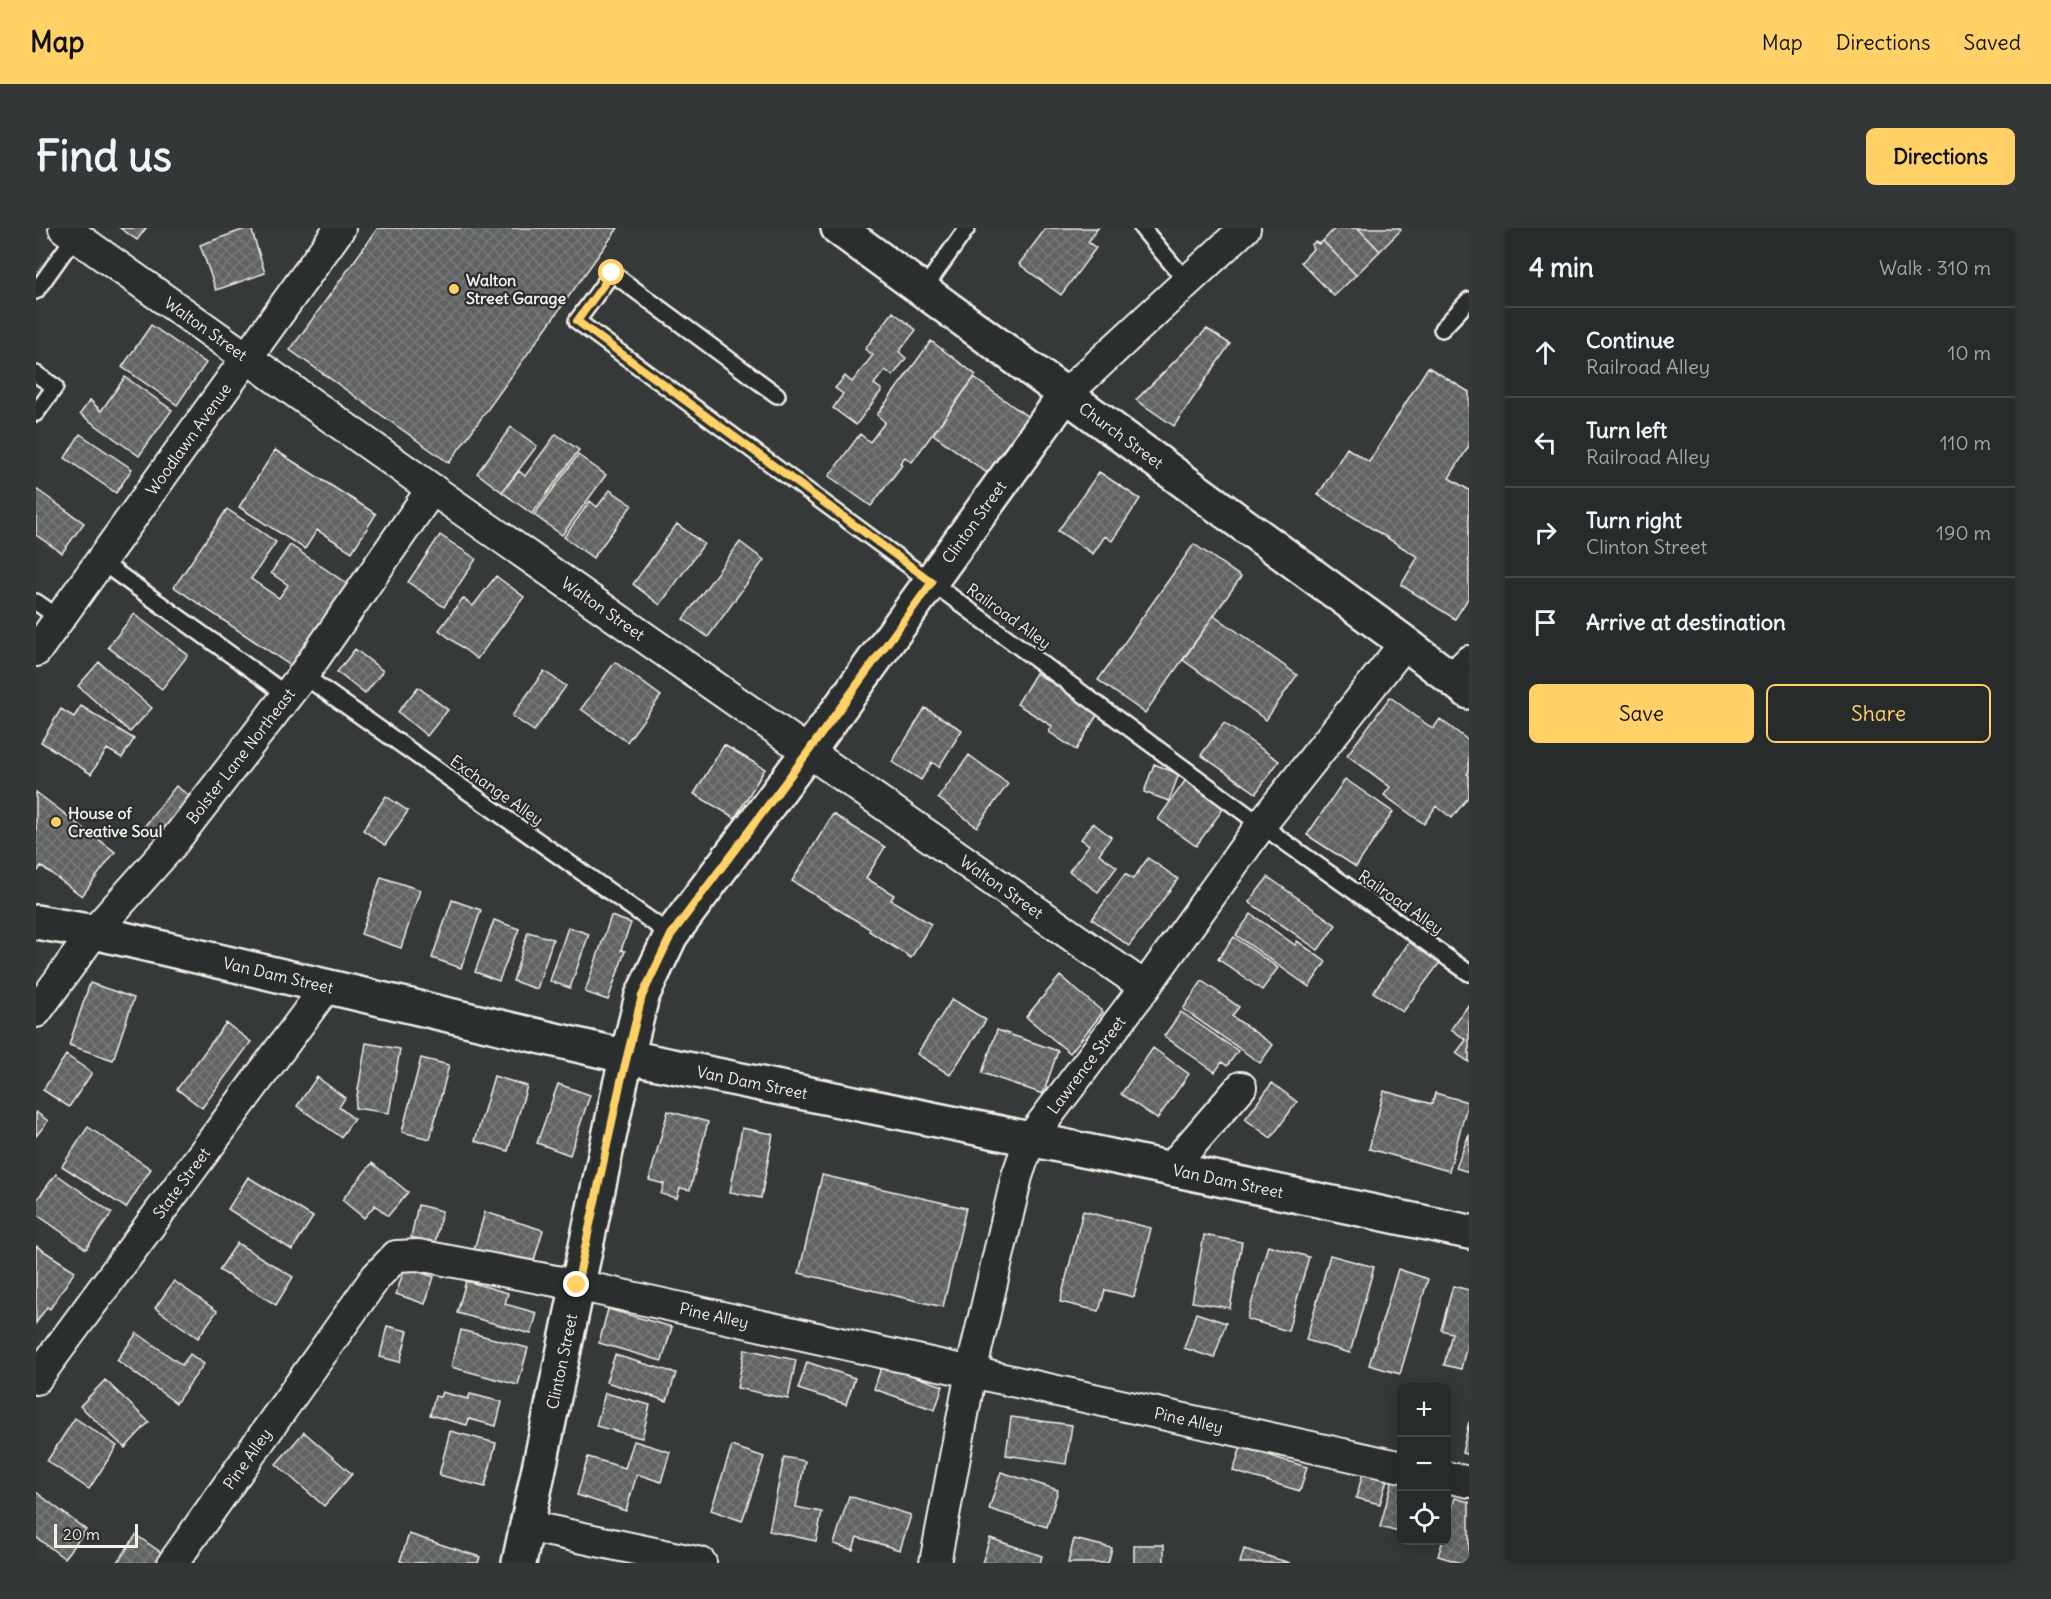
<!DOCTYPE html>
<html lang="en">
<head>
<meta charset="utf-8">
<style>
	:root { --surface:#282b2b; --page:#343737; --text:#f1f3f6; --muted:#a5a7a9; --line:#444747; --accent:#ffd166 }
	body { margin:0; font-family:Delius,sans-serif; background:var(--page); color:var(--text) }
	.controls { position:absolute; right:18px; bottom:18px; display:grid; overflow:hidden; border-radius:9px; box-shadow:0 3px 15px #0003 }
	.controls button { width:54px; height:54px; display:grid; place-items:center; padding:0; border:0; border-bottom:2px solid var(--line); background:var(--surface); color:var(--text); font:30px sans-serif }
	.scale { position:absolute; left:18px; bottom:15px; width:84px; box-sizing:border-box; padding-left:6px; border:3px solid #f4f1e8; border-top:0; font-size:16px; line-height:21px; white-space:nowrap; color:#f4f1e8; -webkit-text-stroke:4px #2a2d2e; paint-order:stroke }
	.stop { position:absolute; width:18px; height:18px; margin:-14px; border:4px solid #ffd166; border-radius:50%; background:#fff }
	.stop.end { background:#ffd166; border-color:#fff; box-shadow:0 2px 6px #0008 }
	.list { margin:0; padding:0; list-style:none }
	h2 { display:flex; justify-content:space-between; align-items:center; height:78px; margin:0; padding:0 24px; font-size:26px }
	h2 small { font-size:20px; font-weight:400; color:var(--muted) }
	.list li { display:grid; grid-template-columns:39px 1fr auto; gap:18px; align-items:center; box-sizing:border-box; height:90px; padding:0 24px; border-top:2px solid var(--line) }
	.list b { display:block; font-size:22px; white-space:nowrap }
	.list p { margin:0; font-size:20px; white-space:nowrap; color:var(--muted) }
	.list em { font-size:20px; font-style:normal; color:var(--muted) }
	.actions { display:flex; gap:12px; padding:18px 24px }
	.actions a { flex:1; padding:14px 0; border:2px solid var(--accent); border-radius:9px; text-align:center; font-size:21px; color:var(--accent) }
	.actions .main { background:var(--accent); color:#111 }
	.icon { flex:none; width:33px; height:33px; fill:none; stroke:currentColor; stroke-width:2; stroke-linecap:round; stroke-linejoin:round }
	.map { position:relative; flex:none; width:1433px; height:1335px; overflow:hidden; border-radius:9px }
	header { display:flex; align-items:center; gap:36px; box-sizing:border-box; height:84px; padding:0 30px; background:var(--accent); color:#111 }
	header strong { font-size:28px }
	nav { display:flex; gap:33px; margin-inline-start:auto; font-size:21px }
	.intro { display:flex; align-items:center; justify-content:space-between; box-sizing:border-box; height:144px; padding:0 36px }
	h1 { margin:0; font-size:42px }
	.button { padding:15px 27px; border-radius:9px; background:var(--accent); color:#111; font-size:21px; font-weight:700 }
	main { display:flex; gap:36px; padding:0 36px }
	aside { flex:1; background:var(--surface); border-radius:9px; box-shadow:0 3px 15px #0003 }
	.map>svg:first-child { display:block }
</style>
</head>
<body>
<header>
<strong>Map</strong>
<nav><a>Map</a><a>Directions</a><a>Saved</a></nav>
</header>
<div class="intro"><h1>Find us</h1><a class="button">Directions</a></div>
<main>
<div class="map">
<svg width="1433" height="1335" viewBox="0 0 1433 1335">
	<defs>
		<pattern id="building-cross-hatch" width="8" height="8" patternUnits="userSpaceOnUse" patternTransform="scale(1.5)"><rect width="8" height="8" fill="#616362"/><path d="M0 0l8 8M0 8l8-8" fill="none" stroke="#787a78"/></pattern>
	</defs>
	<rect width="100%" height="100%" fill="#363939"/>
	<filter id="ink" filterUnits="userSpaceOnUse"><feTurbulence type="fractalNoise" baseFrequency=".0167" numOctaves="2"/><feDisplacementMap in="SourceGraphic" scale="12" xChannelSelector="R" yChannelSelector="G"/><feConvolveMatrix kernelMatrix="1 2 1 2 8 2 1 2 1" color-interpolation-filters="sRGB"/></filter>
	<g filter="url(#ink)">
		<!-- building -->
		<path fill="url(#building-cross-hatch)" stroke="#f4f1e8" stroke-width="1.5" d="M84,0H110L101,12Z
			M212,0H215L229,45L180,62L164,17Z
			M342,0H582L413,235L254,122Z
			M1010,0H1062L1052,14L1060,20L1025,67L983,36Z
			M1299,0H1322L1344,23L1320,47L1287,13Z
			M1322,0H1363L1365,2L1344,23Z
			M1287,13L1320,47L1298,68L1265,34L1277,21L1275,17L1279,14L1283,16Z
			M857,84L880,102L863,124L870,130L857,148L849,142L838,156L846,162L820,197L797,180L807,166L799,160L809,148L816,154L837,127L829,121Z
			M115,97L170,135L141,177L86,139Z
			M1171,101L1194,116L1138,198L1100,172Z
			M895,113L940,147L876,234L869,229L864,235L866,237L835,278L793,248L824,206L834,214L849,194L841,187Z
			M1392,139L1433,164V218L1413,250L1433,262V369L1419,391L1365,357L1382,329L1282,267L1311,220L1333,234Z
			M89,149L136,182L103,228L44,186L54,172L65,183Z
			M938,150L992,189L951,245L897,206Z
			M475,199L501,218L466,264L441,245Z
			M44,206L96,241L80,265L29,230Z
			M520,206L543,222L496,286L466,264L483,243L489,248Z
			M239,222L340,286L316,324L281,302L269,321L203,279Z
			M542,227L570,247L526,307L498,287Z
			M1063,244L1104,271L1076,313L1069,308L1057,326L1022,303Z
			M0,261L48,295L26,325L0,307Z
			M574,262L596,277L557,330L528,309L554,273L561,279Z
			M191,281L240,314L215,351L243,370L252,357L235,345L254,317L323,364L267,446L138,359Z
			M641,296L668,316L624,377L597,356Z
			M404,307L440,331L408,379L372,354Z
			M704,314L728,332L672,409L647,391Z
			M1158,316L1205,349L1109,485L1062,452Z
			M460,348L488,369L441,431L403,402L427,370L437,378Z
			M98,386L152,427L126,461L72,419Z
			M1178,387L1261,447L1230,492L1147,432Z
			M319,421L347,443L329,466L301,444Z
			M63,434L116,480L94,504L42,458Z
			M579,434L625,468L591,514L545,481Z
			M508,443L530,458L498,503L476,488Z
			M1000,445L1063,484L1040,522L1013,504L1016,498L981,476Z
			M382,459L412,482L391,508L362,484Z
			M1354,469L1397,501L1404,491L1433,513V543L1431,546L1433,547V568L1416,590L1400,578L1388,596L1348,567L1354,559L1311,527Z
			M45,478L98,511L86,530L71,521L55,546L5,514L25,481L38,489Z
			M889,480L926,502L903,539L896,534L885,552L856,534Z
			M1188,495L1243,533L1220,565L1165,527Z
			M688,517L729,541L699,590L658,566Z
			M933,527L972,556L941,599L902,570Z
			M1118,536L1143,546L1133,573L1108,564Z
			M1151,550L1190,577L1160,618L1122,591Z
			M1309,551L1357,584L1320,639L1271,607Z
			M140,558L163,575L130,618L107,600Z
			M0,564L79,624L46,668L5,638L2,643L0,642Z
			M350,568L372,583L349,617L327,602Z
			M797,586L849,619L830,650L858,667L855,672L895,696L875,730L833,703L834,701L756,653Z
			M1057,595L1075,609L1063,626L1081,639L1062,664L1033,643L1053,617L1045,611Z
			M1112,630L1142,651L1093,718L1056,691L1089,646L1097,651Z
			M345,649L384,662L365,720L325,706Z
			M1232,649L1300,697L1282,722L1213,674Z
			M416,672L445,682L425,740L396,730Z
			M1215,686L1259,717L1261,713L1290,734L1273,759L1200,707Z
			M575,688L595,695L585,722L589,723L572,772L549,764Z
			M458,692L483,701L463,753L439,744Z
			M532,699L553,706L534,760L514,753Z
			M492,704L517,711L501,761L477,753Z
			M1198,709L1242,740L1226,762L1182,731Z
			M1375,712L1405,733L1367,784L1337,764Z
			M1024,748L1067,784L1034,825L990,789Z
			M1166,753L1203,779L1196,788L1237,817L1224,835L1147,781Z
			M54,755L98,770L77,832L33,817Z
			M916,771L950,792L914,847L881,826Z
			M1433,776V834L1420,825L1430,812L1415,801Z
			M1145,784L1202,823L1191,838L1186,834L1179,844L1128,808Z
			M190,795L215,814L166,880L141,861Z
			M961,802L1022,823L1007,866L946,845Z
			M330,815L364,821L353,885L319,880Z
			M1117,820L1153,846L1121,891L1085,866Z
			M30,827L56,845L33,879L7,862Z
			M385,830L413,837L394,911L366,904Z
			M458,848L491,858L472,923L439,913Z
			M281,849L309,870L303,879L318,891L305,909L261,878Z
			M1236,855L1261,874L1235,910L1209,891Z
			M522,856L554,867L534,927L501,915Z
			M1348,863L1396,876L1399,865L1432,874L1413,943L1333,921Z
			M632,883L672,894L654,962L644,960L641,970L625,966L628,956L613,952Z
			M0,884L12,893L0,908Z
			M52,899L115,941L90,980L26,938Z
			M706,900L737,906L725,970L694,964Z
			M1433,906V944L1420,940Z
			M336,935L372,964L352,988L339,977L328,990L306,972Z
			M20,946L76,985L50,1021L0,986V973Z
			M786,947L930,980L907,1079L763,1045Z
			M212,949L277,989L256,1022L192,981Z
			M382,977L406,983L399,1015L375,1009Z
			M1047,983L1115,1000L1098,1069L1069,1062L1063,1083L1024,1074Z
			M449,984L507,1002L496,1039L438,1021Z
			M1168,1007L1206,1014L1194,1080L1156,1074Z
			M201,1015L257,1049L240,1077L183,1042Z
			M1232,1017L1273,1029L1252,1103L1211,1091Z
			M0,1018L39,1043L14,1081L11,1079L0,1095Z
			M1294,1027L1338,1039L1314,1125L1270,1112Z
			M369,1039L398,1049L389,1076L360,1066Z
			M1362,1041L1392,1051L1364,1146L1333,1137Z
			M138,1053L181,1083L162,1110L119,1080Z
			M430,1053L472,1065L469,1076L501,1085L495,1106L421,1085Z
			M1417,1058L1433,1062V1108L1425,1141L1408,1137L1416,1105L1405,1102Z
			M572,1081L636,1099L626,1133L563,1115Z
			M1160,1085L1190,1095L1178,1130L1148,1120Z
			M351,1098L372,1103L364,1134L344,1129Z
			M425,1102L492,1120L482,1157L415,1139Z
			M101,1105L146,1137L154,1126L168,1136L140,1175L81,1132Z
			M709,1121L760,1132L752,1171L701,1160Z
			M579,1127L640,1145L631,1173L570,1154Z
			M771,1134L819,1150L810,1176L762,1161Z
			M846,1137L907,1158L899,1182L838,1161Z
			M69,1152L113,1194L89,1220L44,1178Z
			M406,1164L432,1171L434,1166L466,1174L460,1198L433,1191L431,1197L394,1187L399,1168L404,1169Z
			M569,1165L614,1177L606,1210L560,1198Z
			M975,1189L1036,1197L1030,1236L970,1227Z
			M39,1190L81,1218L53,1261L11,1233Z
			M1433,1194V1227L1426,1225Z
			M414,1203L460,1215L449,1259L403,1247Z
			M268,1204L316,1246L288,1278L240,1236Z
			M598,1213L634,1224L625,1254L601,1246L590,1283L541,1267L552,1229L589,1240Z
			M696,1218L728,1229L706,1293L675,1282Z
			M1205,1219L1271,1239L1264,1263L1197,1243Z
			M748,1229L769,1233L760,1279L786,1284L780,1313L733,1303Z
			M1329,1238L1353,1244L1344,1276L1320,1270Z
			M1359,1243L1366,1245V1305L1344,1299Z
			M965,1244L1022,1262L1011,1299L953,1281Z
			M0,1264L50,1302L28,1330L0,1309Z
			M813,1268L875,1287L864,1322L821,1309L817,1322L798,1316Z
			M1419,1270L1433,1274V1335H1425L1402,1328L1407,1312H1410V1300Z
			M373,1306L444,1329L442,1335H370L364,1333Z
			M100,1307L136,1332L134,1335H81Z
			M954,1310L1006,1328L1004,1335H946Z
			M1038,1311L1076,1320L1072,1335H1032Z
			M1098,1317H1128V1335H1098Z
			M1208,1321L1254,1335H1204Z"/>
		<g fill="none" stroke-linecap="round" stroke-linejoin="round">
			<defs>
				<path id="lane" d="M1106,0L1151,54
					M887,62L931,0
					M0,63L42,4
					M1406,101L1433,72
					M0,146L19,159L0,185
					M741,167L576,45L541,93L1225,597L1433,745
					M64,333L251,467
					M0,374L23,390
					M267,447L635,707"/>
				<g id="street">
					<path id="s1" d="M28,0L396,261L1109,759"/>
					<path d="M1030,166L1209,0"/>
					<path id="s2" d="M0,423L304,0"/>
					<path d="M1415,451L1433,433"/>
					<path id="s3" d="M0,784L58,704L133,620L267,447L396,261"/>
					<path d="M1133,942L1205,859"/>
					<path id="s4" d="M0,1151L291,758"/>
					<path d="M1410,1249L1433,1254"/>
					<path d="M491,1298L665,1335"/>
					<path id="s5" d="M137,1335L340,1049L360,1028L382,1027L541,1057L1366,1239"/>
					<path id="s6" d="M899,1335L935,1144L981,948L994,911L1109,759L1225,597L1369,415"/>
				</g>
				<g id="secondary">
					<path id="s7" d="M802,0L1369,415L1433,464"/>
					<path id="s8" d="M0,694L58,704L592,829L994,911L1433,1004"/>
					<path id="s9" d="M483,1335L584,857L606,768L635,707L772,524L1030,166"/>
				</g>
			</defs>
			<!-- lane casing -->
			<use href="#lane" stroke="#f4f1e8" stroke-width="20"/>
			<!-- street casing -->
			<use href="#street" stroke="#f4f1e8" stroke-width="34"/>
			<!-- secondary casing -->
			<use href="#secondary" stroke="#f4f1e8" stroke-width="38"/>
			<!-- lane -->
			<use href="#lane" stroke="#2a2d2e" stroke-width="15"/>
			<!-- street -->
			<use href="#street" stroke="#2a2d2e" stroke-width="30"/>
			<!-- secondary -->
			<use href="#secondary" stroke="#2a2d2e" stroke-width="33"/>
		</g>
	</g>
	<g fill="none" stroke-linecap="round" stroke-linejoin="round" filter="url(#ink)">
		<!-- route -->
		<path stroke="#ffd166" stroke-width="8" d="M541,1057L584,857L606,768L635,707L772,524L896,354L541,93L576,45"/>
	</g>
	<!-- markers -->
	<g fill="#ffd166" stroke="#2a2d2e" stroke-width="2">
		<circle cx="418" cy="61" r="6"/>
		<circle cx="20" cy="594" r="6"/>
	</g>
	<g text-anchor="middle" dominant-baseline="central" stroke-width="4.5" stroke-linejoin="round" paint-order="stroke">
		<!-- poi labels -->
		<g font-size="16" font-weight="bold" fill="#f4f1e8" stroke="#2a2d2e" text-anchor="start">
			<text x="430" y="52">Walton<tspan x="430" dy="18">Street Garage</tspan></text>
			<text x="32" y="585">House of<tspan x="32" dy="18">Creative Soul</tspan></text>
		</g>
		<!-- street labels -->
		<g font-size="16" fill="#f4f1e8" stroke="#2a2d2e">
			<text stroke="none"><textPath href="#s1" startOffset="174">Walton Street</textPath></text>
			<text stroke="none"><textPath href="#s7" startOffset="351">Church Street</textPath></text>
			<text stroke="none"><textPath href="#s2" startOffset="261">Woodlawn Avenue</textPath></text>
			<text stroke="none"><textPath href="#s9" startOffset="1160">Clinton Street</textPath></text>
			<text stroke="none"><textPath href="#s1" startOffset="660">Walton Street</textPath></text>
			<text transform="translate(973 388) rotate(36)">Railroad Alley</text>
			<text stroke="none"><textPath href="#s3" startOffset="328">Bolster Lane Northeast</textPath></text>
			<text transform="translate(461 562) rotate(35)">Exchange Alley</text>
			<text stroke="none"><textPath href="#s1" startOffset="1146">Walton Street</textPath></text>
			<text transform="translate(1365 674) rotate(35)">Railroad Alley</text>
			<text stroke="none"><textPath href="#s8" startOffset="248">Van Dam Street</textPath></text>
			<text stroke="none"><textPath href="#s6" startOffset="528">Lawrence Street</textPath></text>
			<text stroke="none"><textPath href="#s8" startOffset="734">Van Dam Street</textPath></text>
			<text stroke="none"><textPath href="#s4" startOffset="244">State Street</textPath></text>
			<text stroke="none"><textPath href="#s8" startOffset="1220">Van Dam Street</textPath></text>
			<text stroke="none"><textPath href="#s5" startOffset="704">Pine Alley</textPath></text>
			<text stroke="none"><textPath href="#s9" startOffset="206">Clinton Street</textPath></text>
			<text stroke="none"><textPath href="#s5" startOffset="1190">Pine Alley</textPath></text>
			<text stroke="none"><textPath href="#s5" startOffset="128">Pine Alley</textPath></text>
		</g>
	</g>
</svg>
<div class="controls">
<button>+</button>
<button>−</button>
<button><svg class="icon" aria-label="locate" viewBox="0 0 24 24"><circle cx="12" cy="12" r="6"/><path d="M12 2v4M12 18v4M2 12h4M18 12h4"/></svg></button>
</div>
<div class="scale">20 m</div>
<div class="stop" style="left:576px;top:45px"></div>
<div class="stop end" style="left:541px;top:1057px"></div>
</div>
<aside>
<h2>4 min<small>Walk · 310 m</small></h2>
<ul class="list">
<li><svg class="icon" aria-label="ahead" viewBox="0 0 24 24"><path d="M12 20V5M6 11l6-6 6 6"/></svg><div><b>Continue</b><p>Railroad Alley</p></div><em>10 m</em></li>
<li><svg class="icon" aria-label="left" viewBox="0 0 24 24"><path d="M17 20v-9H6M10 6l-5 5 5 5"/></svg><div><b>Turn left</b><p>Railroad Alley</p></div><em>110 m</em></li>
<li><svg class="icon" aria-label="right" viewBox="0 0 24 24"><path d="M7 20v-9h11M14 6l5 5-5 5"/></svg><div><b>Turn right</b><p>Clinton Street</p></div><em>190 m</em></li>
<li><svg class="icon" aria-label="arrive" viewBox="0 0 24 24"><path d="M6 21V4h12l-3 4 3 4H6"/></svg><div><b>Arrive at destination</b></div></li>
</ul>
<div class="actions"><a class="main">Save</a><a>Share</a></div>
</aside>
</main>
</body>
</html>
